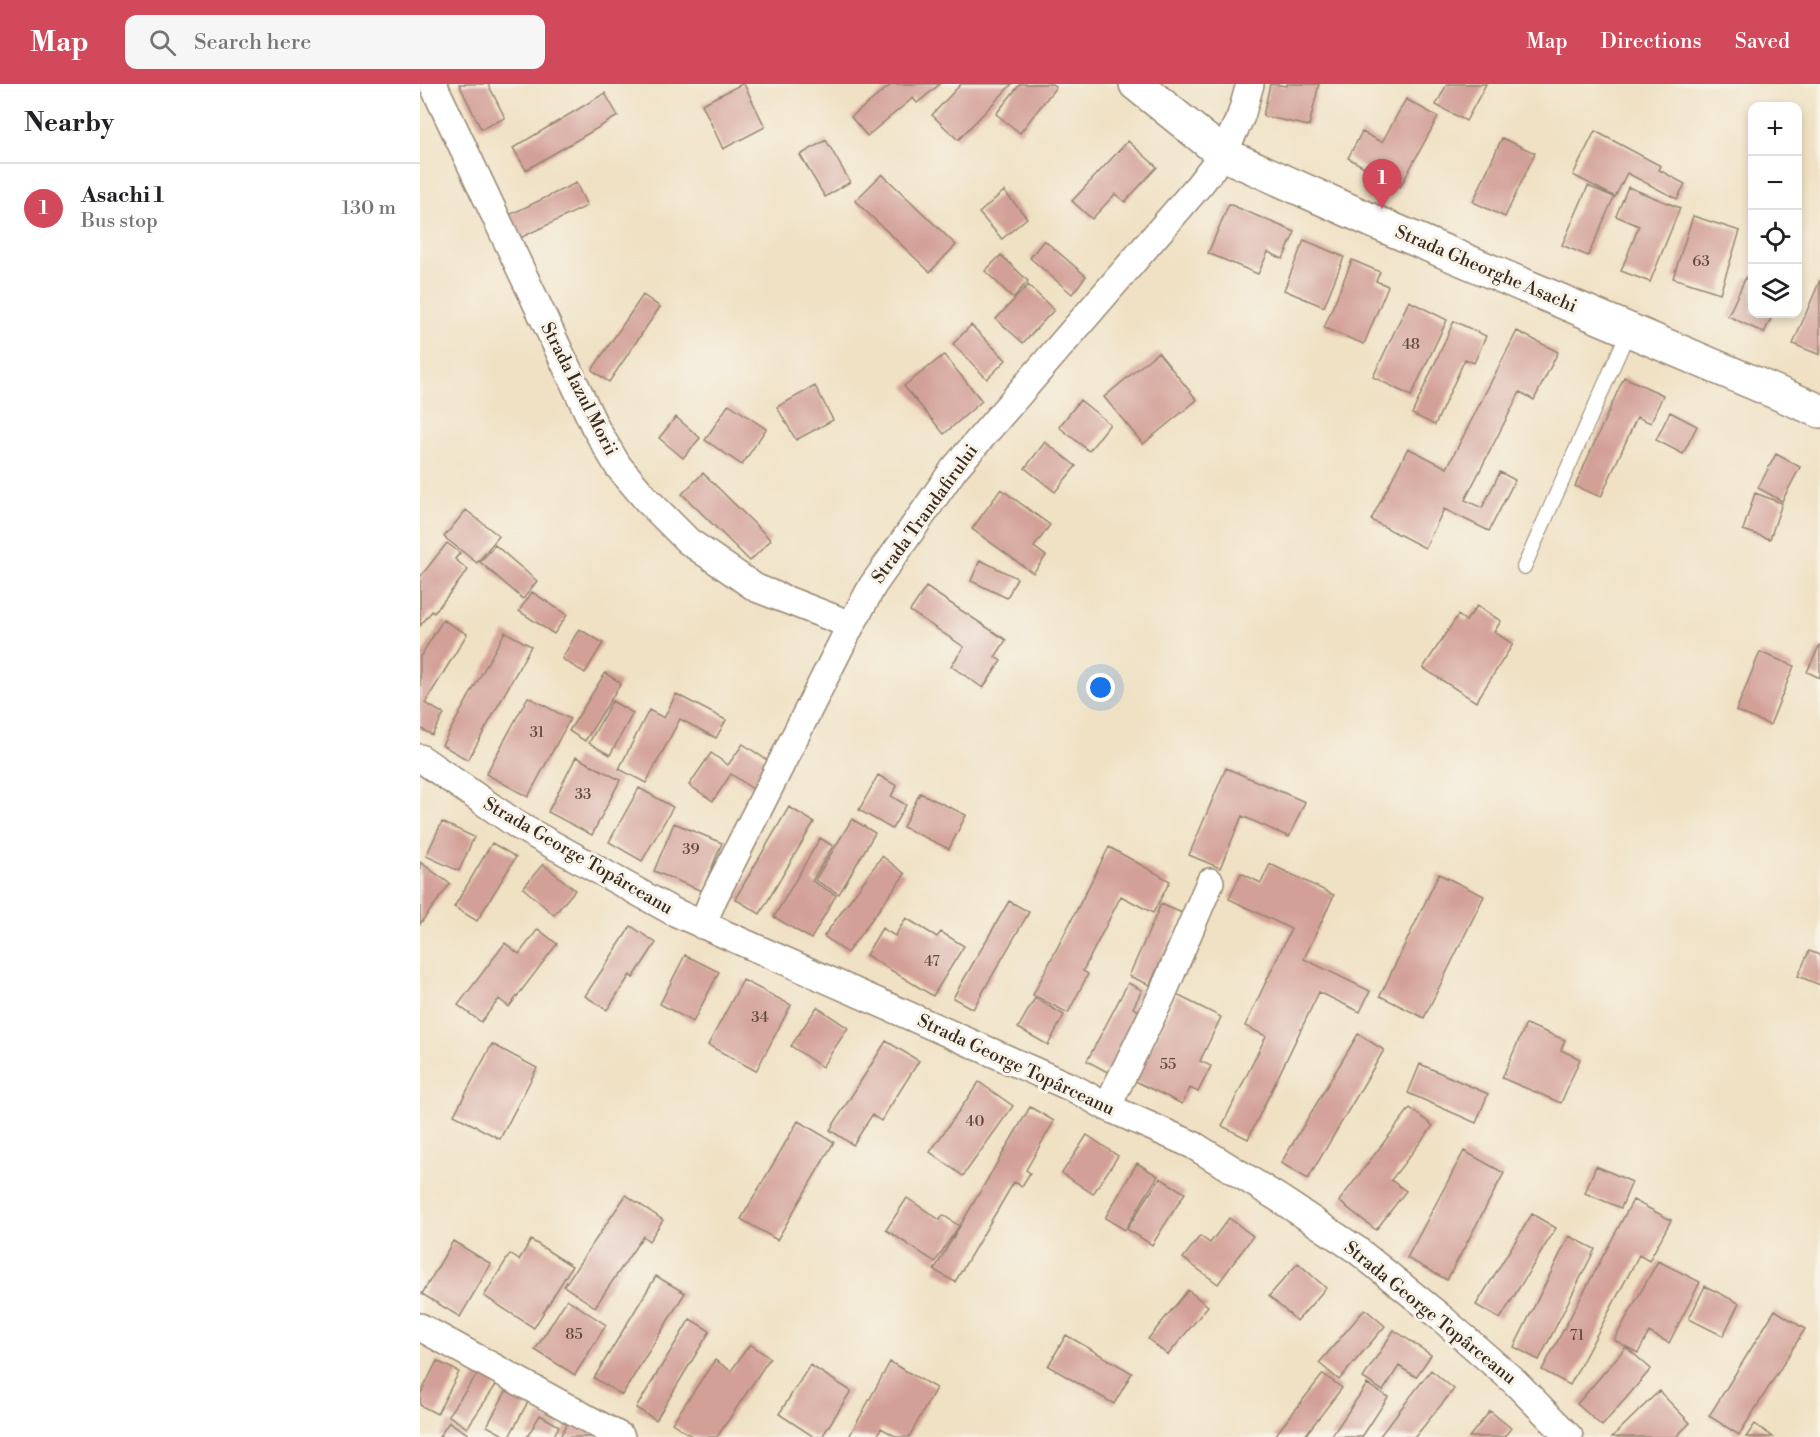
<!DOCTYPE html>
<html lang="en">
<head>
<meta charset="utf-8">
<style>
	:root { --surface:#fff; --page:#f6f6f6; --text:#202124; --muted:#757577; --line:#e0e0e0; --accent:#d1495b }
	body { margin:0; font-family:"Libre Bodoni",serif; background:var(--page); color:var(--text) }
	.controls { position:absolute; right:18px; top:18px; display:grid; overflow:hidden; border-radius:12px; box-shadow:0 3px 9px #0003 }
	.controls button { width:54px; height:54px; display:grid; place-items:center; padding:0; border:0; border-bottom:2px solid var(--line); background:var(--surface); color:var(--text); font:30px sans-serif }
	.you { position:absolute; left:681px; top:604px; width:21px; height:21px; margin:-15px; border:4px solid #fff; border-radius:50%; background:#1a73e8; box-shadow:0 0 0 9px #1a73e833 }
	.badge { display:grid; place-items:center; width:39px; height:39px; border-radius:50%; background:var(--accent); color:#fff; font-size:20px; font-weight:700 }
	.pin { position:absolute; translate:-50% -50px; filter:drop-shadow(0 2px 3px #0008) }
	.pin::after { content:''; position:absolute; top:32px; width:21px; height:18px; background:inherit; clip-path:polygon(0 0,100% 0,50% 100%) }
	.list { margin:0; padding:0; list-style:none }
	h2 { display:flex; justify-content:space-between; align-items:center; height:78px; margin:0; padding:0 24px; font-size:26px }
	h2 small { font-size:20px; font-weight:400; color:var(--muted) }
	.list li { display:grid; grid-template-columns:39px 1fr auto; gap:18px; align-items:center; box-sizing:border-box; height:90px; padding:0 24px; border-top:2px solid var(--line) }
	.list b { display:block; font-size:22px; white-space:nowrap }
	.list p { margin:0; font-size:20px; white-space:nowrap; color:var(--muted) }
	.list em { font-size:20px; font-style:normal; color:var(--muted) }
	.icon { flex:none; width:33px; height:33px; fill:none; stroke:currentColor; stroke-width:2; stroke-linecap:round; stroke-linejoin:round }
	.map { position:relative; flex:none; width:1400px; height:1353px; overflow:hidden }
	header { display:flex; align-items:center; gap:36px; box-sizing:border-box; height:84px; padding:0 30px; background:var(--accent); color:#fff }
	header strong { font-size:28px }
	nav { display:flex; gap:33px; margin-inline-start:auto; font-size:21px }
	.search { width:420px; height:54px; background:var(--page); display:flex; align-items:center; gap:15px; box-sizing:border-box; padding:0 21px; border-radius:12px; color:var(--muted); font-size:22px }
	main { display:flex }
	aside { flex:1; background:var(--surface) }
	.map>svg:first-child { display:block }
</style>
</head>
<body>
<header>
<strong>Map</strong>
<div class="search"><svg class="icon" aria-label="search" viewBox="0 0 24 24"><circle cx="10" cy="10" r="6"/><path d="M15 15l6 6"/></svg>Search here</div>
<nav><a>Map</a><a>Directions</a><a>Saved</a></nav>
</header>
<main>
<aside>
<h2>Nearby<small></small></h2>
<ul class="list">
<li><span class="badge">1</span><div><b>Asachi 1</b><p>Bus stop</p></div><em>130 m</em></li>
</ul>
</aside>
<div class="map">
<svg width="1400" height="1353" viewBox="0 0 1400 1353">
	<rect width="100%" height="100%" fill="#f7f3e8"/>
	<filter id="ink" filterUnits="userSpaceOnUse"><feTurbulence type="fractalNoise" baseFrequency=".0167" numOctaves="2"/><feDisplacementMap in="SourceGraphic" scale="12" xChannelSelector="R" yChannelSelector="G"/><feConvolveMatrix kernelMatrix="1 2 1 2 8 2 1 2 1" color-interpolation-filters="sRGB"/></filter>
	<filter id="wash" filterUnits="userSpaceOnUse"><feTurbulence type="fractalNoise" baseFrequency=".008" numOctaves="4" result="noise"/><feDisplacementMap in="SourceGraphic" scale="24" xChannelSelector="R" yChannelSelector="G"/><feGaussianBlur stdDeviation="1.35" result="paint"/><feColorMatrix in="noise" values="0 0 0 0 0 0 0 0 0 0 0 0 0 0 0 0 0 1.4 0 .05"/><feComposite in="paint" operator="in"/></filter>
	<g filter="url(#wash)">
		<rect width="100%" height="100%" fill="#f0e1c4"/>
		<g id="blocks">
			<!-- building -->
			<path fill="#d3a098" d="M39,0H68L85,34L61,45Z
				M322,0H324L345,43L303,65L282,20Z
				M472,0H520L497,19L493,14L447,52L431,33Z
				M541,0H592L538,56L512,31Z
				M600,0H632L636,3L600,49L576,30Z
				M850,0L867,2V0H899L889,42L843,32Z
				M1027,0H1066L1046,37L1016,21Z
				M185,9L198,32L106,86L93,64Z
				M986,15L1018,33L980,103L928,74L942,48L962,58Z
				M1175,47L1241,82L1239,86L1265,100L1257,115L1207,89L1195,113L1153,91Z
				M1082,54L1115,69L1085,133L1053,118Z
				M406,56L430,98L405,113L380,71Z
				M708,57L737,83L705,118L695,110L672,135L652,117Z
				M462,90L536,161L510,188L435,117Z
				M156,99L167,122L100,154L89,131Z
				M1168,102L1194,113L1168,172L1142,161Z
				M1208,103L1260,124L1230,198L1201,187L1219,142L1196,132Z
				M584,107L607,134L582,155L559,129Z
				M809,120L875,148L863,175L848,168L838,190L788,169Z
				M1273,132L1320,147L1300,209L1253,194Z
				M624,156L666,192L652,210L610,174Z
				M884,156L924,173L904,223L864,206Z
				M581,171L608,197L593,214L565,187Z
				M932,176L960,188L956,197L968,202L944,260L904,244Z
				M1326,193L1332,196V230H1353L1344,249L1308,232Z
				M1400,196V271L1373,260Z
				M608,201L634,226L603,259L576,235Z
				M223,211L240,223L189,298L172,286Z
				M989,217L1027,236L991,312L953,293Z
				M1034,237L1066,252L1054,279L1045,275L1015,341L992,330Z
				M551,241L586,276L567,295L533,260Z
				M1097,247L1138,268L1114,316L1100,308L1045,416L1062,424L1080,388L1095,396L1069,447L1024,425L1005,464L951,436L988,364L1027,384Z
				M738,268L777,316L723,360L684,313Z
				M524,271L562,317L524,350L484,302Z
				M1204,293L1243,311L1231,339L1217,333L1181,413L1155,402Z
				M395,302L413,336L376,356L357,323Z
				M660,316L690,340L669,367L639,343Z
				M309,320L346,345L322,381L285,356Z
				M1250,328L1277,342L1263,370L1236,356Z
				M256,333L280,354L263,374L239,354Z
				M625,358L656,382L635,408L605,384Z
				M1356,370L1380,383L1362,417L1338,404Z
				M283,389L351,456L330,477L262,410Z
				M581,405L630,441L614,463L626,472L613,489L552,445Z
				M1335,409L1362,419L1350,455L1323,446Z
				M46,426L79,452L57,479L24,453Z
				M27,459L40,469L35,475L48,486L14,529L12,527L0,542V493Z
				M75,461L117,497L103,515L60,478Z
				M560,476L597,494L587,514L551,497Z
				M506,503L586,556L575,573L581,577L563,604L531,582L544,563L490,527Z
				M112,508L147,531L134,550L99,527Z
				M1057,522L1081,537L1074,548L1093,560L1056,618L1003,584L1038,531L1046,537Z
				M23,536L47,550L5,619L24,630L12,651L0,644V573Z
				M159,545L183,559L165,589L142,575Z
				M85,548L111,562L48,676L22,661Z
				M1400,560V594L1387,588Z
				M1340,568L1374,582L1350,641L1316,627Z
				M185,589L201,599L165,657L149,647Z
				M256,610L306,636L296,654L260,635L226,699L199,685L229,626L244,634Z
				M108,613L150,635L108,713L66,690Z
				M192,617L213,629L190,671L169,659Z
				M323,660L351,679L333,705L311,690L293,717L269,701L291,669L308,681Z
				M156,673L200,696L172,751L128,728Z
				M806,684L885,718L869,753L822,732L800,784L769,771Z
				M458,691L477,702L471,712L486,721L472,745L439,726Z
				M219,704L253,723L222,777L189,758Z
				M500,709L546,731L529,765L483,743Z
				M369,723L394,738L340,830L315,815Z
				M432,735L455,749L419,810L395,796Z
				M22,738L54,753L39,787L6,772Z
				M254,739L302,759L282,807L234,787Z
				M400,754L413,762L392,797L416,811L391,855L354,833Z
				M72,759L96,773L57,837L34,823Z
				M689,763L750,797L733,829L701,812L663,887L668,890L648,929L613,911Z
				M462,772L485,790L427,869L404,852Z
				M0,778L30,800L0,840Z
				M123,780L155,806L134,831L103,804Z
				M850,780L914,811L884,875L950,907L940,928L899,908L828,1055L802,1042L846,952L825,942L871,845L809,815L821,789L841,799Z
				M1019,790L1064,812L1004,934L960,912Z
				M589,817L609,828L553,925L533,914Z
				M741,820L762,829L730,901L709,892Z
				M486,834L517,853L521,848L544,862L513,912L446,871L462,844L475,852Z
				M211,842L236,859L213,894L210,891L187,926L165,912Z
				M118,845L137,860L89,923L79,915L61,938L38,921L85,859L99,870Z
				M1389,867L1400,871V901L1378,892Z
				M265,871L299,888L273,938L240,920Z
				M323,896L371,921L336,987L288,961Z
				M708,899L722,906L713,924L723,929L691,990L667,977Z
				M757,911L801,933L780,977L791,982L778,1008L770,1004L762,1020L715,997Z
				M615,914L644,931L628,961L598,944Z
				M397,923L428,944L402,983L371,962Z
				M1106,940L1145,956L1141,966L1160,975L1141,1019L1082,994Z
				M938,950L964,966L888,1095L861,1079Z
				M466,957L499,977L461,1037L452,1031L433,1061L410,1046Z
				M72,960L117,984L80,1055L34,1031Z
				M1000,980L1068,1010L1056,1039L988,1009Z
				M559,998L593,1022L543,1092L510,1068Z
				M610,1023L634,1037L606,1086L610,1089L602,1102L594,1098L535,1198L514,1186Z
				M990,1024L1013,1042L971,1096L986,1107L956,1146L919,1117Z
				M378,1037L414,1058L357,1156L321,1135Z
				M667,1051L698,1072L673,1110L642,1089Z
				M1044,1067L1084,1089L1027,1196L987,1174Z
				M717,1079L738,1092L705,1146L685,1134Z
				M1176,1082L1212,1098L1201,1124L1165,1109Z
				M740,1094L765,1109L732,1161L707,1145Z
				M206,1111L243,1136L229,1157L223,1152L175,1223L144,1202Z
				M487,1114L520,1136L523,1131L539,1142L515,1178L466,1146Z
				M1213,1116L1251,1136L1229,1177L1219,1171L1150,1301L1122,1286Z
				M1112,1130L1136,1144L1080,1235L1056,1221Z
				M809,1134L833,1152L798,1200L763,1174L780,1152L790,1159Z
				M1149,1152L1175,1165L1119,1276L1094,1263Z
				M111,1156L152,1182L114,1244L64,1212L90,1170L99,1176Z
				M33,1157L71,1180L40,1233L2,1210Z
				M1238,1177L1280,1198L1249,1259L1229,1248L1218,1269L1194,1256Z
				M878,1179L906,1204L877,1237L849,1212Z
				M236,1192L265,1209L202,1311L174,1294Z
				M1285,1202L1319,1219L1303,1252L1269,1235Z
				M768,1206L788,1222L748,1271L728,1255Z
				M147,1215L186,1241L155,1291L115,1266Z
				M945,1225L965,1242L919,1296L899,1279Z
				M1355,1226L1385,1245L1319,1351L1289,1332Z
				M270,1235L290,1247L236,1336L216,1324Z
				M974,1246L1011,1271L996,1293L979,1282L963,1307L943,1294Z
				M646,1251L712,1289L694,1320L628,1282Z
				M330,1260L350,1274L297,1353H273L252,1339L295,1276L311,1287Z
				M1206,1263L1231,1285L1182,1342L1157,1320Z
				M17,1277L39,1288L17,1330L0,1321V1311Z
				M470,1278L516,1304L489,1353H477L461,1344L457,1353H429Z
				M390,1281L431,1307L402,1353H394L359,1330Z
				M61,1285L78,1298L47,1344L28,1331Z
				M1011,1286L1034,1305L995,1353H959Z
				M903,1290L922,1304L884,1353H854Z
				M90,1300L111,1312L89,1353H87L67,1342Z
				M947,1300L968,1313L942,1353H911Z
				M1239,1307L1270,1339L1256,1353H1192Z
				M1070,1327L1091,1344L1084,1353H1049Z
				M120,1331L139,1342L133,1353H107Z
				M150,1334L177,1353H140Z
				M29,1338L48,1350L46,1353H19Z
				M1335,1340L1353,1353H1326Z"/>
		</g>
	</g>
	<g filter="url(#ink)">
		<use href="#blocks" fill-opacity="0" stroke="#968671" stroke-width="1.5"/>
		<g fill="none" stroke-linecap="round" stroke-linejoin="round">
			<defs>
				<path id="lane" d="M1104,483L1209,246"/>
				<path id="street" d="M13,0L175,343L198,382L227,416L268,457L336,504L431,541
					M0,674L99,742L252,827L657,1006L687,1023L773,1061L860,1115L937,1166L1019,1232L1095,1298L1149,1353
					M282,841L294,813L431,541L453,501L534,385L780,100L803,70L821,32L830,0
					M687,1023L742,911L790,798
					M0,1243L201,1353"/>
				<path id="secondary" d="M716,0L803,70L957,139L1400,327"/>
			</defs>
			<!-- lane casing -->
			<use href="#lane" stroke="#968671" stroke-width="16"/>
			<!-- street casing -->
			<use href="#street" stroke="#968671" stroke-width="30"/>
			<!-- secondary casing -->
			<use href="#secondary" stroke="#968671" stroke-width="36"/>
			<!-- lane -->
			<use href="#lane" stroke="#fff" stroke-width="14"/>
			<!-- street -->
			<use href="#street" stroke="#fff" stroke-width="27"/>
			<!-- secondary -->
			<use href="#secondary" stroke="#fff" stroke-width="33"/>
		</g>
	</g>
	<g text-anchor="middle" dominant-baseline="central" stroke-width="6" stroke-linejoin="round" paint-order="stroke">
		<!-- number labels -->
		<g font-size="15" fill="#61483c">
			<text x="1281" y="177">63</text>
			<text x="991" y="260">48</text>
			<text x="117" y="648">31</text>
			<text x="163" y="710">33</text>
			<text x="271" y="765">39</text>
			<text x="512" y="877">47</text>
			<text x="340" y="933">34</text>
			<text x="748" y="980">55</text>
			<text x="555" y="1037">40</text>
			<text x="154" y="1250">85</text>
			<text x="1157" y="1251">71</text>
		</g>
		<!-- street labels -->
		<g font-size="18" fill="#3b2a1e" stroke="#f7f3e8">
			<text transform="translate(1066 185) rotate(23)">Strada Gheorghe Asachi</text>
			<text transform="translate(159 305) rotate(63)">Strada Iazul Morii</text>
			<text transform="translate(505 430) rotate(-54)">Strada Trandafirului</text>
			<text transform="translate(158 772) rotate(30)">Strada George Topârceanu</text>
			<text transform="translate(596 981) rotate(25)">Strada George Topârceanu</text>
			<text transform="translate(1010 1229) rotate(39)">Strada George Topârceanu</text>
		</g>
	</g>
</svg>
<div class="controls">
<button>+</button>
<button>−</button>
<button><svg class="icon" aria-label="locate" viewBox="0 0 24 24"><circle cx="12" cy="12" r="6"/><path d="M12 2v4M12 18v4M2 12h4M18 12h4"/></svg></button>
<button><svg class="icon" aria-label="layers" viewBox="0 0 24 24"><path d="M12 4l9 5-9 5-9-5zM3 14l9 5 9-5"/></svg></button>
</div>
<div class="you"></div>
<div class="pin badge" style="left:962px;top:125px">1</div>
</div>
</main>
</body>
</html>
